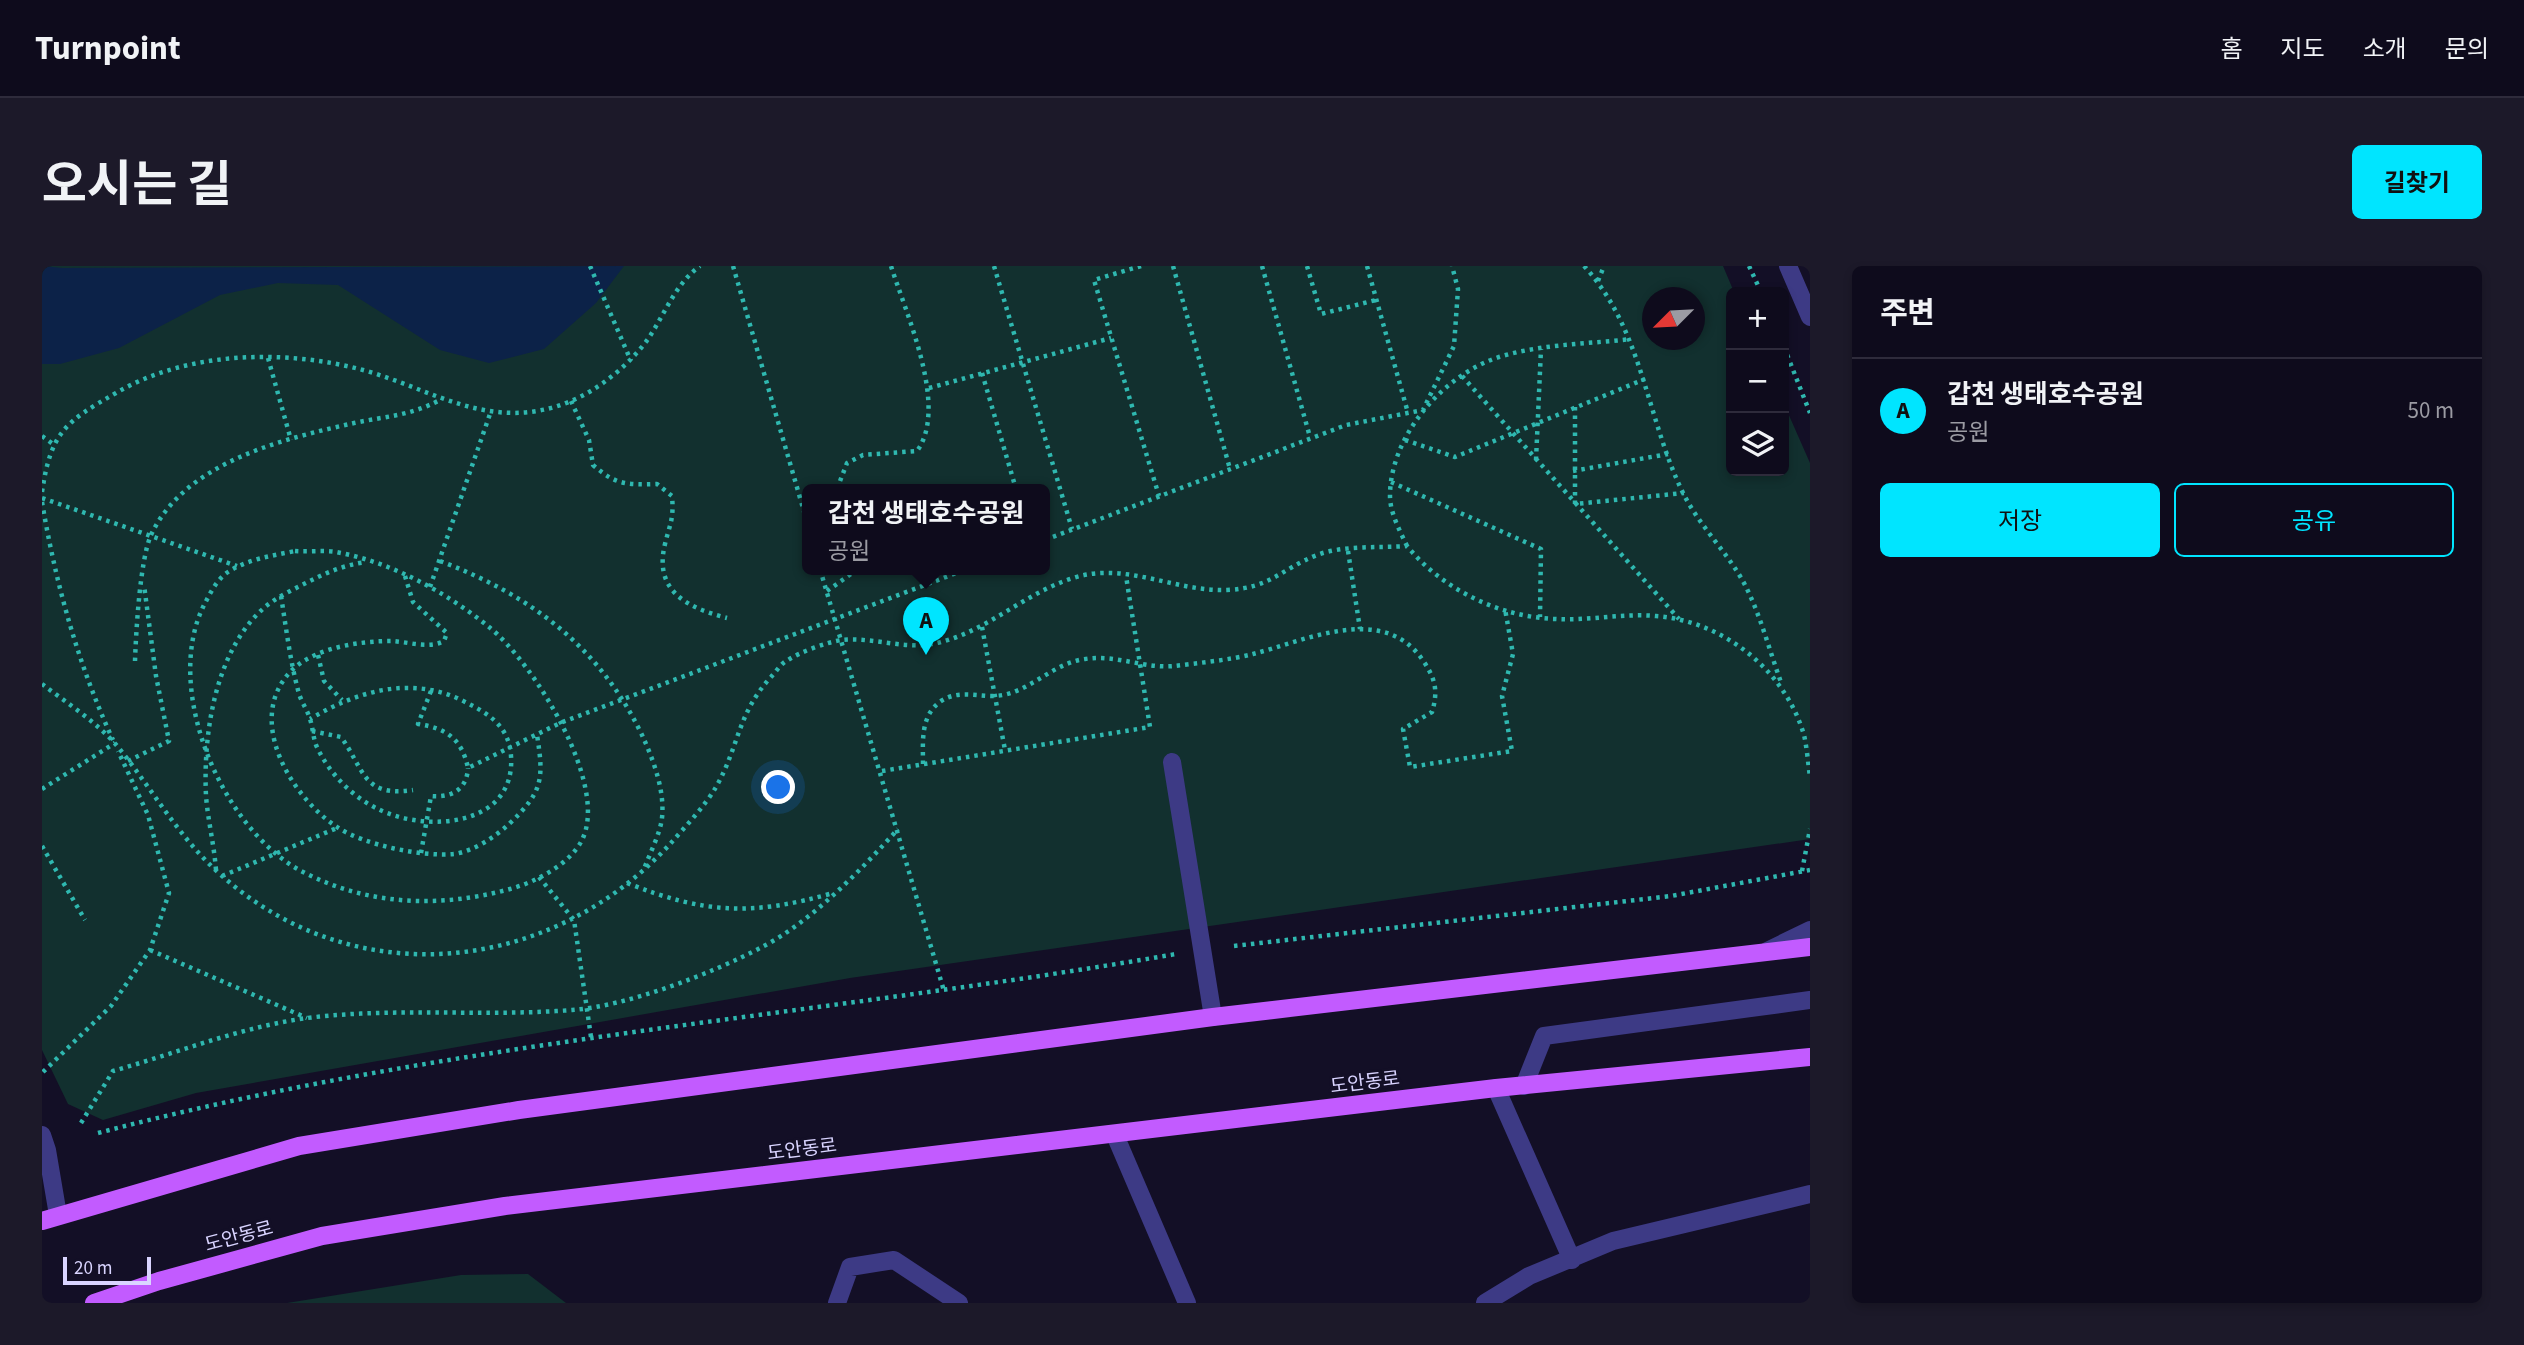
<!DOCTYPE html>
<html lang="ko">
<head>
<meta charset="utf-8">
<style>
	:root { --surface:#0e0b1c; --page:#1c1929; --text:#f1f3f6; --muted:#9b9ba3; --line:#2e2b3b; --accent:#00e5ff }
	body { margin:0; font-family:"Source Sans 3","Noto Sans KR",sans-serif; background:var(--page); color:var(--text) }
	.controls { position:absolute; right:21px; top:21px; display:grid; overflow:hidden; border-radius:10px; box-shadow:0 4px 10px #0003 }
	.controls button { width:63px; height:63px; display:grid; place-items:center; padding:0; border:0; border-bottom:2px solid var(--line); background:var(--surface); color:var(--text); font:35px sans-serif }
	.compass { position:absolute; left:1600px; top:21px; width:63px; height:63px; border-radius:50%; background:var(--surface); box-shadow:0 4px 10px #0003; rotate:246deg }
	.scale { position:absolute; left:21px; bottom:18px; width:88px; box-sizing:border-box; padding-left:7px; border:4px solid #d9d4ff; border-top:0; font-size:19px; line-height:24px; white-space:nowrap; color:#d9d4ff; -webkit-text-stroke:5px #130f26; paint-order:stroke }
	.you { position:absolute; left:737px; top:522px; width:24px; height:24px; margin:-18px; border:5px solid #fff; border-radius:50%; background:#1a73e8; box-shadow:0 0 0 10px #1a73e833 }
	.badge { display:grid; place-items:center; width:46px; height:46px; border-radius:50%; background:var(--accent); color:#111; font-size:23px; font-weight:700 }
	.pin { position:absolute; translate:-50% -58px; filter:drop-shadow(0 2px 4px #0008) }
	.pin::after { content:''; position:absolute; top:37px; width:24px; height:21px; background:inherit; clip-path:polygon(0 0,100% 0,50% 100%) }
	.popup { position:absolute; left:760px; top:218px; width:248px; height:91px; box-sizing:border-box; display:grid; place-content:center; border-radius:10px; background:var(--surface); filter:drop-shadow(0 2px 5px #0005); font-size:23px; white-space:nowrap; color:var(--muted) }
	.popup b { font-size:26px; color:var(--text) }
	.popup::after { content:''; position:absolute; left:50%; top:100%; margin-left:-14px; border:14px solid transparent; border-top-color:var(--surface) }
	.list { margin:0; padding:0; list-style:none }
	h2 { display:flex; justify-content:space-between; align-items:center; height:91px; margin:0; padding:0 28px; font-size:30px }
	h2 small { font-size:23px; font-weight:400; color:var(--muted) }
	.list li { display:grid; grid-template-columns:46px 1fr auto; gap:21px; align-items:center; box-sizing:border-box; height:105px; padding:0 28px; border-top:2px solid var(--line) }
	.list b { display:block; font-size:26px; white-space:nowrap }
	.list p { margin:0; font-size:23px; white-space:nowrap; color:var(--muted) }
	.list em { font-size:23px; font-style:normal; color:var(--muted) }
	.actions { display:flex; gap:14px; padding:21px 28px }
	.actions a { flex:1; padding:16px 0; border:2px solid var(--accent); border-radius:10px; text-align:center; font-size:24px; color:var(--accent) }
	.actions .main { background:var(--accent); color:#111 }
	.icon { flex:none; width:38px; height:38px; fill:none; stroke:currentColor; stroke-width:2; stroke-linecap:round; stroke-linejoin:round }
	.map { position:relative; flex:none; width:1768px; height:1037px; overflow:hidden; border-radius:10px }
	header { display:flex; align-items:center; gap:42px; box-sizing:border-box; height:98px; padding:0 35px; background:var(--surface); border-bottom:2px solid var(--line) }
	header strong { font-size:33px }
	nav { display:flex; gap:38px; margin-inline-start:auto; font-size:24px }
	.intro { display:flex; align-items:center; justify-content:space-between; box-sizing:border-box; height:168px; padding:0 42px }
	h1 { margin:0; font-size:49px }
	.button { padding:18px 32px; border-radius:10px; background:var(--accent); color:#111; font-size:24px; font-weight:700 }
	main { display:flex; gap:42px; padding:0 42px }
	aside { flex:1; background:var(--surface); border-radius:10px; box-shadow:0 4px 10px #0003 }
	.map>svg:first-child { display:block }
</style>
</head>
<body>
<header>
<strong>Turnpoint</strong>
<nav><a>홈</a><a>지도</a><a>소개</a><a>문의</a></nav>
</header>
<div class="intro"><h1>오시는 길</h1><a class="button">길찾기</a></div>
<main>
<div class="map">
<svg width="1768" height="1037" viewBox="0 0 1768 1037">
	<rect width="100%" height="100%" fill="#130f26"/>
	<!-- green -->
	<path fill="#12302f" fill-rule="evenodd" d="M0,0H1681L1692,26H1689V205H1742V138L1768,197V573L808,712L154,827L61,854L26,838L0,784ZM1610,32H1652V74H1610ZM765,223H1003V303H765Z
		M486,1008L524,1037H245L419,1009Z"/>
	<!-- water -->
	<path fill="#0c2248" d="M0,0L20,2L582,0L554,37L502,83L447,97L398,84L296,19L236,17L178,29L77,82L18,98H0Z"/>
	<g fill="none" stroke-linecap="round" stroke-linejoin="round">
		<!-- path -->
		<path stroke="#2fb8b0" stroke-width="4.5" stroke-dasharray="3.5 5" stroke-linecap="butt" d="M548,0L589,95
			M691,0L765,256
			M952,0L1030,263
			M1099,0L1052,14L1117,230
			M1131,0L1188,203
			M1220,0L1268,171
			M1265,0L1279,48L1334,34
			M1325,0L1366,147
			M1542,0C1601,64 1604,151 1641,227C1658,261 1687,288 1703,319C1719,350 1728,387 1740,419
			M1707,0L1719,26
			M1556,15L1562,0
			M1742,81L1768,147
			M226,92L249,174
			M940,107L974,223
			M1420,110L1637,353
			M887,122L1069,72
			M529,135L547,174L551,199C574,219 584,219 615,218L630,230C632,254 628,257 623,278C611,326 647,342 685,352
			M1533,141V238L1642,227
			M0,170L11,178
			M1363,174L1413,191L1603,113
			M1494,194L1499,83
			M1531,205L1626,188
			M1349,216L1499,283L1498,351
			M795,223L805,197L821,189L875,185C907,141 864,48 849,0
			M0,226C9,166 23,156 74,127C145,85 243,83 321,104C393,124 450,168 529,135C558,123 588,98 606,73C623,48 633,18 658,0
			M0,232L195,300
			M0,236C14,319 36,398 71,474
			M1003,274L1304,159L1381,144L1412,80L1416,23L1410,0
			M1365,280C1358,265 1348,247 1348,230C1348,170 1401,109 1457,91C1499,78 1546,78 1589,73
			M253,285C266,286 281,284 294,286C349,296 404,326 447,361C490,395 568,518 540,574C528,598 494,616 468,623C399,642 327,640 261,606C180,564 120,423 162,339C168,328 174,314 186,306C206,293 229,290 253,285Z
			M1306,285L1318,363
			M398,295C488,329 557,380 600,469C611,493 623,524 620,552C618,568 608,587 602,603
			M778,303L902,725
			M363,310L371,336L405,367L402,375C387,383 367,376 350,375C319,375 274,381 250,404C202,452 248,530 295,561C322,579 380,591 412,588C432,585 453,571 467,558C501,526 502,513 495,469
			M388,321L448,148
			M785,325L816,303
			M239,330C244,361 248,394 256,424C258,434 265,443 268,453C271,462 271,471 274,479C286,506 310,531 336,543C384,567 474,561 469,490C467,457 442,445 415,432C364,410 312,427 268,453
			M940,361L963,484
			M276,389L282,415L300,434
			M93,395C94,366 98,294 109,269C143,196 241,173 312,157C345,150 367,150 398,134
			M0,418C25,437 56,457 76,481C111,524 137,572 179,609C313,729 509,708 628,578C643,561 663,540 674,521C697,481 695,448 729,411C734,406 739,397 746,394C758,386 785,376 800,374C829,371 861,383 890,378C943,368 980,328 1031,312C1083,295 1133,326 1185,324C1229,322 1239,303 1275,289C1301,279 1338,282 1365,280C1400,323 1457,351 1513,353C1547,355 1580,347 1614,350C1681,355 1743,404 1762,469C1765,482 1766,497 1768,511
			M389,425L376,458C404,462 420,473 426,502L518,457L925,303
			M270,465L299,471C322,502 320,532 371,524
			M86,495L127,475L114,410L102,319
			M881,498C881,475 878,450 899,435C919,422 940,433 961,429C991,423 1012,397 1043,393C1074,388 1102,403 1132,400C1156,397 1188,394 1211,388C1265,374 1343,336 1382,396C1394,414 1396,426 1390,446L1361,463L1368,501L1470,485L1460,430L1471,388L1463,343
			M840,505L1108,461L1084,310
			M0,523L73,477
			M0,580L43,654
			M379,587L389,530C410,532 425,523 426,502
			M174,604C172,578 166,555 164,530C161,468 173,384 223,341C235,331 250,324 264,317C283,307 302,299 324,296
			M1760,605L1768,563
			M180,610L295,562
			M497,611L532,654L549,771
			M585,617C663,648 710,650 791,627
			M1192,680L1629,630L1768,604
			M108,684L265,752
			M1,806L69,740L108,684L127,627L106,549L76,485
			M39,857L71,805C135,787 199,761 265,752C353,741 442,751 530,744C586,740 671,707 720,681C769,656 819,604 856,563
			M56,867C409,774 776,750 1134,688"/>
		<!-- minor -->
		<path stroke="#3d3a85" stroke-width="18" d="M1746,0L1768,51
			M1130,496L1171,751
			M1725,685L1768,664
			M1482,820L1502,770L1768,734
			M1454,822L1530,994
			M0,869L5,884L16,949
			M1073,869L1145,1037
			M795,1037L808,1001L852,994L917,1037
			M1443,1037L1487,1010L1571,975L1768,928"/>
		<!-- major -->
		<path stroke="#c25bff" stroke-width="18" d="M0,955L257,880L477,844L1171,751L1768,681
			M52,1037L117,1015L280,970L463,940L1454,822L1768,791"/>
	</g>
	<g text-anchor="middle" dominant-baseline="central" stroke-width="6" stroke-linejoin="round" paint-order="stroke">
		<!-- street labels -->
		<g font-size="19" fill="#d9d4ff" stroke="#130f26">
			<text transform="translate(1323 817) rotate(-7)">도안동로</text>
			<text transform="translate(760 884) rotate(-7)">도안동로</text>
			<text transform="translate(197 971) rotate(-15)">도안동로</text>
		</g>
	</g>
</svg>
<div class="controls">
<button>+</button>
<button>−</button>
<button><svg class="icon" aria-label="layers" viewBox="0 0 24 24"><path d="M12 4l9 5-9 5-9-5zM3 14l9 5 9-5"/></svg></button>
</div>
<svg class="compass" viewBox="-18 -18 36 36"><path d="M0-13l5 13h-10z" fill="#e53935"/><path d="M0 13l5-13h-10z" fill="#9b9ba3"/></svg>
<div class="scale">20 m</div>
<div class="you"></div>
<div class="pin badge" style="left:884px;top:389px">A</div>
<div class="popup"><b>갑천 생태호수공원</b>공원</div>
</div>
<aside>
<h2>주변<small></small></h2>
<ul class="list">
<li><span class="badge">A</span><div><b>갑천 생태호수공원</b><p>공원</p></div><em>50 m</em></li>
</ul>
<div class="actions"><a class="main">저장</a><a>공유</a></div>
</aside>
</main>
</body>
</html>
